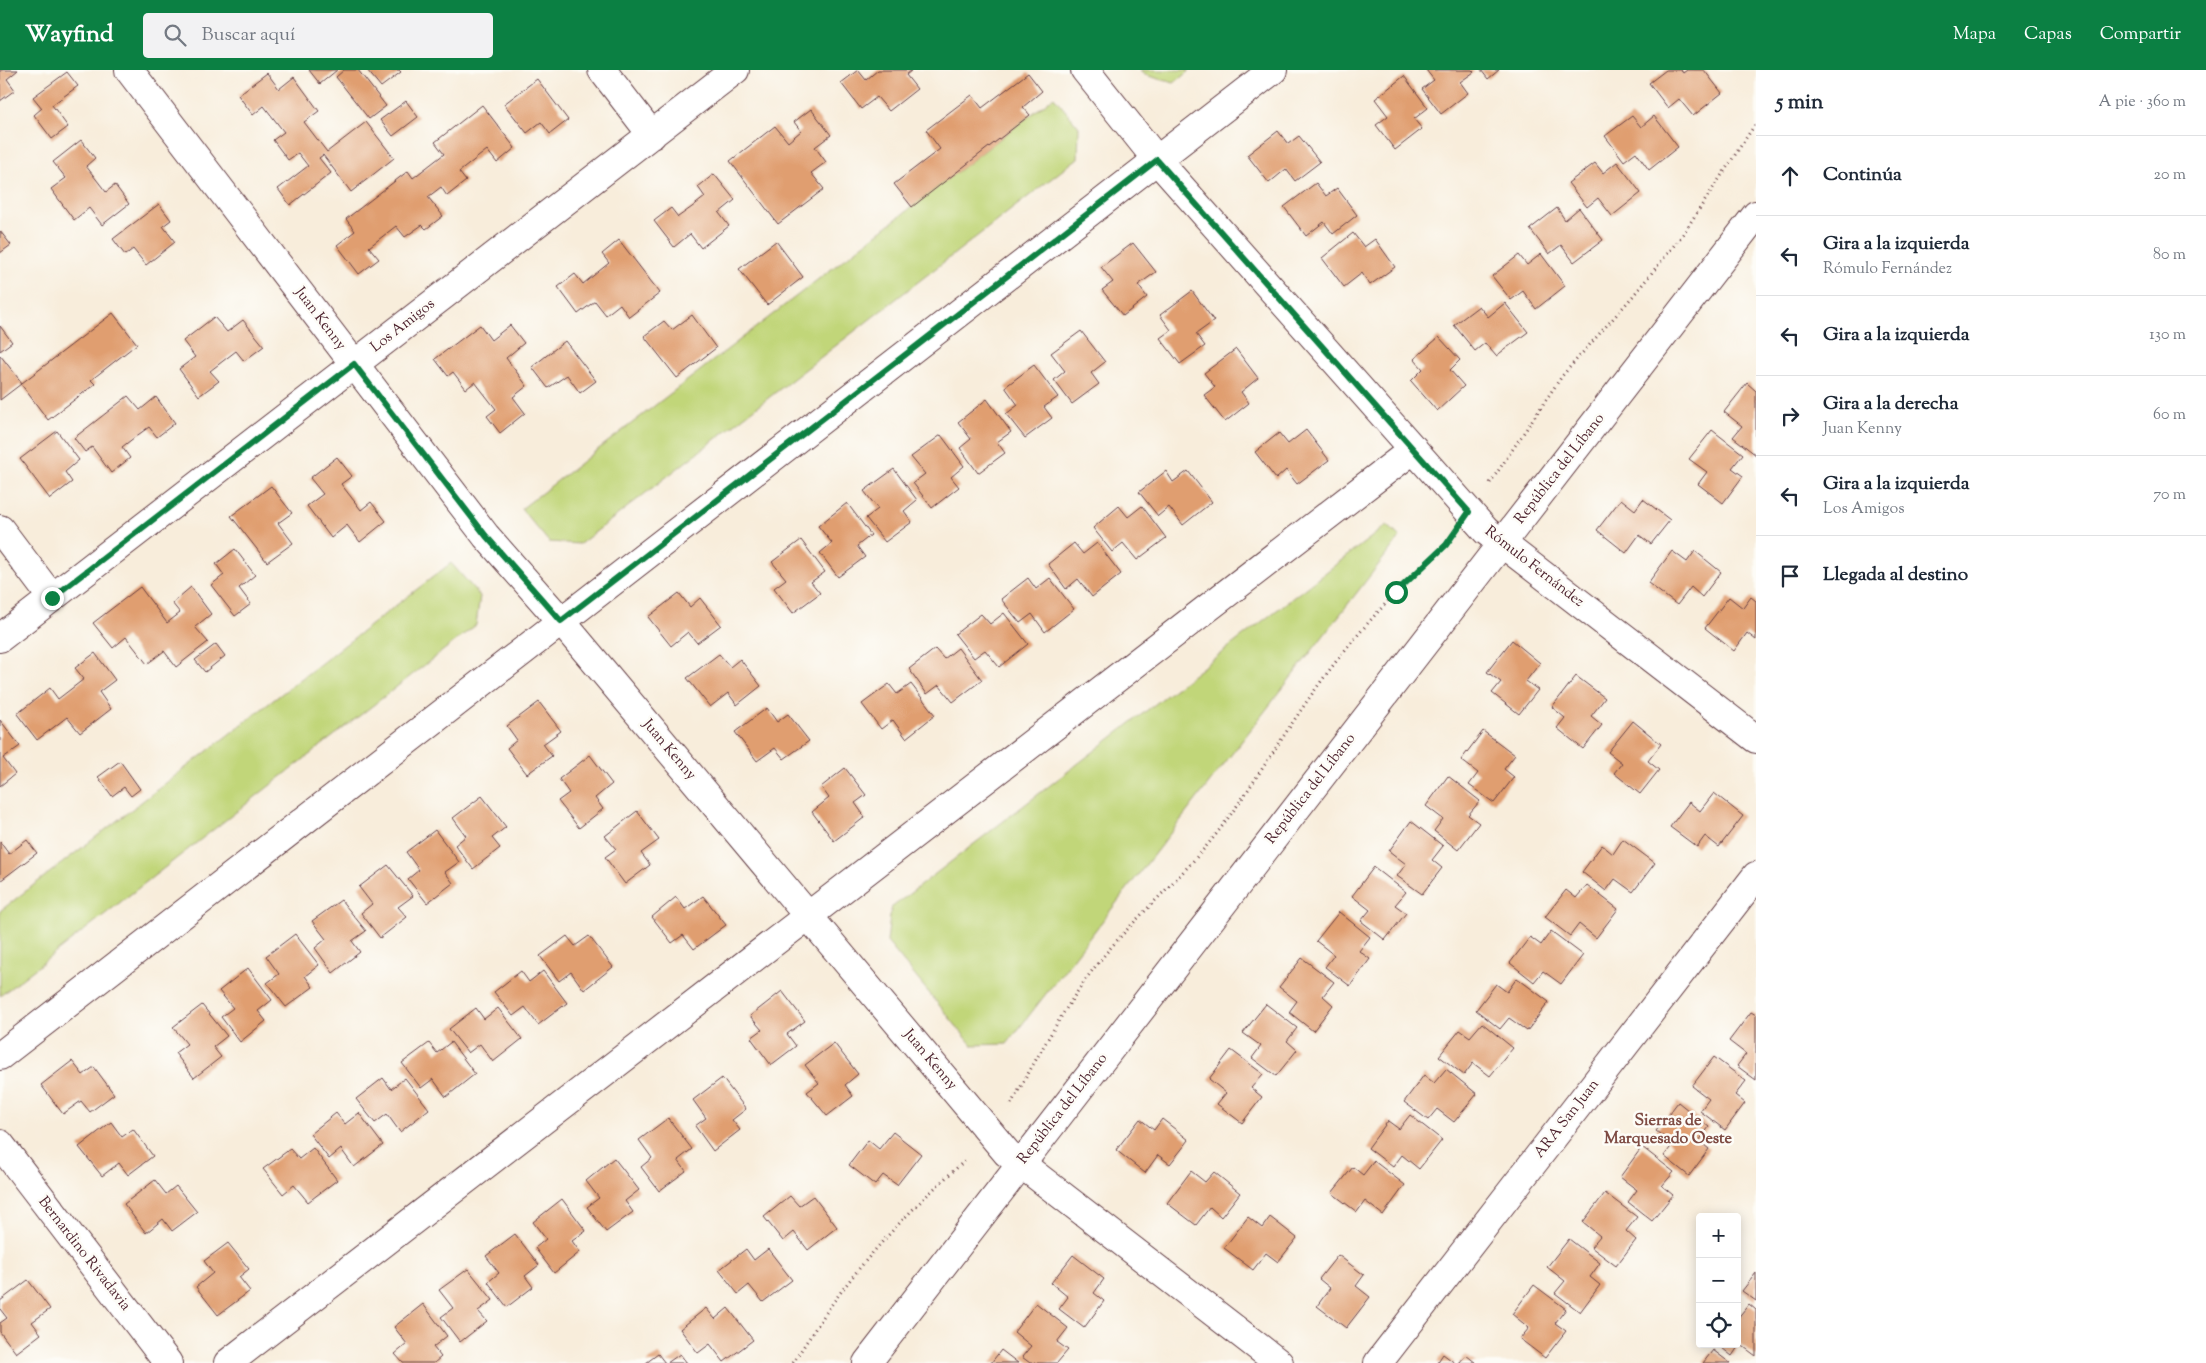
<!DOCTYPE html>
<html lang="es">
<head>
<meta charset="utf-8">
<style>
	:root { --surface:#fff; --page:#f2f2f3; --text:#1f2937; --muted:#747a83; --line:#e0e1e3; --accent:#0b8043 }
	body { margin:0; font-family:"Sorts Mill Goudy",serif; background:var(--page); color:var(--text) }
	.controls { position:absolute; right:15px; bottom:15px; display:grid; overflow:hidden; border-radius:5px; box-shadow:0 2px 12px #0003 }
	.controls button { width:45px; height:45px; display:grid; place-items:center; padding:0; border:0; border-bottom:1px solid var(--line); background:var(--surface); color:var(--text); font:25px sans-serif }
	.stop { position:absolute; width:15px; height:15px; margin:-11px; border:4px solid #0b8043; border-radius:50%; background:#fff }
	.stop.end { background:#0b8043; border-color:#fff; box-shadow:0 1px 5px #0008 }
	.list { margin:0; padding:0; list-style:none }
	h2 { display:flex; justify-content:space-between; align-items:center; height:65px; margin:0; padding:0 20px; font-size:21px }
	h2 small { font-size:16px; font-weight:400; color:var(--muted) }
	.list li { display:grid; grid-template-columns:32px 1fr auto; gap:15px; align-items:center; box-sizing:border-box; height:80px; padding:0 20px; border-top:1px solid var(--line) }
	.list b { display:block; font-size:19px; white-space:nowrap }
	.list p { margin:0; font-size:16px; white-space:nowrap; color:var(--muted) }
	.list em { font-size:16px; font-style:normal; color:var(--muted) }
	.icon { flex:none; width:28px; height:28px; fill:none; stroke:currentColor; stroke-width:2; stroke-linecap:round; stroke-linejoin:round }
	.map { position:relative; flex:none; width:1756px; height:1293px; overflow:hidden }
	header { display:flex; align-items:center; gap:30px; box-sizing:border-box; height:70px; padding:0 25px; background:var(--accent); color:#fff }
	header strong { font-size:24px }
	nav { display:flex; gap:28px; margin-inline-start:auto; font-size:18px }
	.search { width:350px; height:45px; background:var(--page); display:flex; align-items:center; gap:12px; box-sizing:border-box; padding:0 18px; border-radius:5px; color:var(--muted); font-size:19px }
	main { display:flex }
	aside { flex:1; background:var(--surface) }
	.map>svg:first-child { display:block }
</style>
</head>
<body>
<header>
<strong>Wayfind</strong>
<div class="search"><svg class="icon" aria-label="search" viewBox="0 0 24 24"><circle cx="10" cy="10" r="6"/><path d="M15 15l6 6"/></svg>Buscar aquí</div>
<nav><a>Mapa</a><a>Capas</a><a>Compartir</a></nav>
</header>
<main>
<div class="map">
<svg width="1756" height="1293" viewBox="0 0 1756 1293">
	<rect width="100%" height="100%" fill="#fdfcf7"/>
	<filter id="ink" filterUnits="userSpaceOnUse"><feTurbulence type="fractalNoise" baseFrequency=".02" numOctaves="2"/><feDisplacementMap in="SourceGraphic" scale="10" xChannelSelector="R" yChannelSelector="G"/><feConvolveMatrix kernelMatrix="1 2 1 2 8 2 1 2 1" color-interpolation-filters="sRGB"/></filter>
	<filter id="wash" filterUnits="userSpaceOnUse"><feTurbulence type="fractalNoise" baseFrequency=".0096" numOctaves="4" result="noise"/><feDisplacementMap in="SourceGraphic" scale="20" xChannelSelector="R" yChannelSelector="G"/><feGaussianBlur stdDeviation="1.12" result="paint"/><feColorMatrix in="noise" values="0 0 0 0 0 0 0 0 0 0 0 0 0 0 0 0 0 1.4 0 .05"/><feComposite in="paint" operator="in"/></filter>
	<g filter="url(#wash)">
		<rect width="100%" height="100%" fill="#f8eddb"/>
		<!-- green -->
		<path fill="#c1d679" stroke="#867a52" d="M1140,0H1190L1174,13L1145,5Z
			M1054,27L1079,57L1078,88L580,474L549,472L521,439Z
			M1387,455L1400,467L1007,974L972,975L887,872L891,838Z
			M451,493L480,526L476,555L0,926V841Z"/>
		<g id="blocks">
			<!-- building -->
			<path fill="#e09e70" d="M0,0H18L7,9L15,20L0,31Z
				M309,0H337L320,14Z
				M344,0H358L386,36L369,49L336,7Z
				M367,0H399L401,2L381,17Z
				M858,0L866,10L878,0H912L906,5L917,19L889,41L877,27L861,39L841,13Z
				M1426,0H1472L1474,2L1460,12L1468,23L1441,44L1422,19L1434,10Z
				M1481,0H1499L1488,9Z
				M1666,0H1681L1683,3L1687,0H1704L1722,23L1693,46L1679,29L1668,38L1649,13Z
				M67,2L78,16L52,35L68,57L52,69L34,45L42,38L33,27Z
				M267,3L279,19L294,7L319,41L304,52L327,82L366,52L394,88L351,122L323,85L319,88L331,103L290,135L278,119L308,96L298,83L288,90L273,70L284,62L264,36L253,45L238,25Z
				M1028,3L1042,21L1023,37L1030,45L912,137L894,114L940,79L926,60L972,25L982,38Z
				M1404,6L1428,38L1414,49L1422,59L1395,80L1376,55L1388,46L1375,29Z
				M537,9L568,50L550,64L541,52L527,63L504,34Z
				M406,31L418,47L393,66L380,50Z
				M482,35L515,78L497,93L487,80L459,102L466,111L447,126L441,117L428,127L443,146L426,159L422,155L405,167L396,156L369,177L379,189L359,204L337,175L355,161L346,149L408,101L413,108L444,84L435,72Z
				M811,39L831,65L815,77L826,92L811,103L824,119L778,154L730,91L775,56L788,72L801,61L794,52Z
				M1632,46L1641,57L1654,46L1678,77L1649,100L1636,82L1624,91L1605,66Z
				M1278,61L1288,74L1299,66L1320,92L1295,111L1286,99L1269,113L1247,85Z
				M81,70L95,88L86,96L106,122L115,115L129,134L102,155L89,138L74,150L51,119L66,108L53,92Z
				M1617,92L1641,123L1612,146L1598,128L1587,137L1568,113L1595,93L1603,103Z
				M714,104L735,130L719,143L729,156L701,178L690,164L674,177L654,151L671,138L678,147L692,137L705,127L698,117Z
				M1316,113L1326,126L1337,118L1357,145L1333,164L1324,152L1306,166L1284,137Z
				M159,134L171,150L163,156L175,172L146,195L133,179L125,185L113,169Z
				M1557,138L1565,150L1579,138L1603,170L1574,192L1561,175L1549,184L1530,159Z
				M0,161L11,175L0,183Z
				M1353,163L1364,177L1375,169L1395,197L1370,215L1362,203L1344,217L1322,188Z
				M619,170L660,223L629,247L620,234L606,245L595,231L578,244L558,217L575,204L583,214L609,193L602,184Z
				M776,171L803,207L767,235L739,199Z
				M1133,173L1156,202L1138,215L1147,227L1123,246L1102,220L1113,212L1101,197Z
				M1541,184L1565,216L1536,239L1523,221L1511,230L1492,206L1519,185L1527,195Z
				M1192,221L1214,251L1196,264L1205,276L1180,294L1160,268L1171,260L1160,245Z
				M1505,233L1528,262L1496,286L1485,273L1475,281L1454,255L1479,236L1488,247Z
				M113,243L137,274L91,310L95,314L48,350L21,314L0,330V285L22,313Z
				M692,245L716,278L677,308L644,266L664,251L672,260Z
				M214,247L227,262L243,250L264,276L244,291L236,281L210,301L219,311L199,326L179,299L195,287L183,271Z
				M480,255L491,270L510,255L524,273L506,288L527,316L513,327L525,343L500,363L487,346L496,339L475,312L466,319L453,302L448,306L435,289Z
				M0,256L12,272L0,281Z
				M1081,261L1105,292L1091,303L1099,314L1072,334L1054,310L1065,301L1051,283Z
				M1439,267L1460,290L1450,300L1464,316L1437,341L1411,311L1423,299L1414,289Z
				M565,271L596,311L580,323L567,305L548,318L532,297Z
				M1236,279L1258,308L1241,322L1249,333L1225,352L1204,325L1215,317L1204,303Z
				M1034,295L1058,327L1044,337L1052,348L1025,368L1006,344L1018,335L1005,317Z
				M1747,313L1756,321V385L1733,367L1742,356L1724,342Z
				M128,326L140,340L156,327L175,353L157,367L149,357L135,367L122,377L130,388L111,403L92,377L85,382L74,368Z
				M987,329L1011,362L997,372L1005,383L978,403L960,378L971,369L958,352Z
				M1306,360L1329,390L1297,414L1286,400L1276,409L1255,382L1279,363L1288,374Z
				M1712,360L1743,384L1732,398L1743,406L1723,433L1698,414L1707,402L1689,389Z
				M57,361L79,390L65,402L72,412L50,429L20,389Z
				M941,365L964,396L951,407L959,417L932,438L913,413L925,404L911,387Z
				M337,387L352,406L341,414L361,440L371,432L386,451L360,472L347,455L331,468L307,436L323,424L310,408Z
				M894,399L917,430L904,441L912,452L885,472L866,448L878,439L864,421Z
				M1166,401L1173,412L1188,401L1212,432L1183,455L1169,437L1158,446L1139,422Z
				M271,416L292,443L278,453L293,473L267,492L231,446Z
				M1621,429L1635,440L1643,429L1670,450L1651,474L1639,465L1626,483L1597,460Z
				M847,433L871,465L857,476L865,487L838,507L820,483L832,473L818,456Z
				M1119,436L1128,447L1142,436L1166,468L1137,490L1123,473L1112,482L1093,458Z
				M801,470L825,502L811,512L820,523L793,543L774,518L786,509L772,492Z
				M1074,473L1083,484L1097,473L1121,504L1092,527L1078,509L1066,519L1048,494Z
				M235,479L255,505L239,518L251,534L235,546L211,515L224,505L216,494Z
				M1672,481L1687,492L1695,481L1721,502L1702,527L1691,517L1677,535L1648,513Z
				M1028,508L1036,519L1050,508L1074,539L1045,562L1032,544L1020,553L1001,529Z
				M140,517L167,553L180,543L172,533L191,517L211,544L195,557L208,572L176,597L164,581L147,594L126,567L113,578L93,553Z
				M679,523L690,537L700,528L721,555L697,573L688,562L671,576L648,547Z
				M1729,527L1743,538L1751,527L1756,531V570L1747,563L1734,581L1705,558Z
				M1004,543L1028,574L999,597L985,580L974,588L955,564L981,544L990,554Z
				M1512,570L1540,593L1526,611L1538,620L1519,644L1492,623L1501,612L1487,602Z
				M216,574L225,586L205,602L195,590Z
				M958,578L982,610L953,632L939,615L927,624L909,599L935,579L944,589Z
				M95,583L115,610L99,622L111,639L80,663L67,647L37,670L17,644L50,618L58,629L84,609L75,598Z
				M719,584L730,597L740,589L761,616L737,635L728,623L710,637L687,608Z
				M1576,606L1605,628L1591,646L1602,655L1583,679L1557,658L1565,648L1552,637Z
				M889,614L897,624L911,614L935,645L906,668L893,650L881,659L862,634Z
				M539,632L561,661L543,674L552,686L527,704L507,678L517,670L507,656Z
				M767,638L777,652L788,644L809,671L784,689L775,678L757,691L735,662Z
				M0,650L20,676L3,688L15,704L0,716Z
				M1633,651L1661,674L1648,691L1659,700L1640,724L1614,703L1622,693L1608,682Z
				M1483,661L1515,685L1504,699L1514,707L1494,733L1469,715L1478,703L1461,690Z
				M590,685L612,714L595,728L603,739L579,758L558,731L569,723L559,709Z
				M120,691L140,719L131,726L124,717L112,726L98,707Z
				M845,698L866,725L855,733L865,747L834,771L812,742L829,728L821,717Z
				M1448,706L1480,731L1468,745L1479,753L1458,780L1434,761L1443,749L1426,736Z
				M1714,723L1743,746L1719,777L1705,766L1697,777L1670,757L1689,732L1700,741Z
				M482,726L506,757L492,768L500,778L473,799L455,775L466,766L453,748Z
				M637,741L659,770L641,783L650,795L625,814L605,787L616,779L605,766Z
				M1411,751L1443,776L1432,790L1442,798L1422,824L1397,806L1406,794L1389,781Z
				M435,760L459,792L445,802L453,813L427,833L408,809L419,800L406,782Z
				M1623,769L1655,793L1633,822L1615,809L1606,821L1582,802L1602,775L1613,784Z
				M27,770L37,783L0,811V772L9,784Z
				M388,795L413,826L398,837L407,847L380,868L361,843L372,834L359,817Z
				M1374,797L1406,822L1395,835L1406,843L1385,870L1361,851L1370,840L1352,826Z
				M1587,815L1618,839L1596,868L1579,854L1570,866L1545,847L1566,820L1576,828Z
				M703,826L726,855L694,879L683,865L672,873L652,847L676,827L685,839Z
				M341,830L366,861L352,871L360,882L333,903L315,878L326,869L312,851Z
				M1339,842L1370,867L1359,881L1370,889L1350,916L1325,897L1334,885L1316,871Z
				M1551,861L1583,885L1561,914L1543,901L1534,912L1510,893L1530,867L1541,875Z
				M295,864L319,895L305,906L313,917L286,937L267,913L279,904L266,886Z
				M567,866L575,876L589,866L613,897L584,920L571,902L559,911L540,886Z
				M1302,888L1334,912L1323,926L1333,935L1313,961L1289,942L1297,931L1279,917Z
				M248,898L272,930L258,941L266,951L240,972L221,947L233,938L219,921Z
				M521,901L529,912L543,901L567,933L538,955L525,937L513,946L494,922Z
				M1517,908L1549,932L1527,961L1509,948L1500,959L1476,940L1496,914L1507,922Z
				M782,921L805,951L787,964L796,976L771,995L751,968L762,960L750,946Z
				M1266,934L1297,958L1287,971L1297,980L1276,1006L1252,988L1261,976L1243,963Z
				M202,935L227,966L213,977L221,987L194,1008L175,983L187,974L173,957Z
				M476,938L484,949L498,938L522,969L493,992L480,974L468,983L449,959Z
				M1751,942L1756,945V1010L1737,996L1746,984L1729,971Z
				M1482,953L1513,978L1490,1006L1473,993L1464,1005L1439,986L1460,960L1470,967Z
				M451,972L475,1004L446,1027L433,1009L421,1018L402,993L429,973L437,983Z
				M834,973L858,1004L845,1015L853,1026L827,1046L807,1022L819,1013L805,995Z
				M1231,980L1263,1004L1251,1018L1262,1027L1242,1053L1217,1034L1226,1023L1209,1009Z
				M1714,987L1746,1011L1735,1025L1745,1033L1725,1060L1700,1041L1709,1029L1692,1016Z
				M72,991L83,1005L94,997L114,1024L90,1042L81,1031L63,1044L41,1015Z
				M1446,999L1477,1024L1454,1052L1437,1039L1428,1050L1404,1032L1424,1005L1434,1013Z
				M383,1008L391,1019L405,1008L429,1039L400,1062L387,1044L375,1053L356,1029Z
				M722,1008L746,1039L732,1050L740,1060L713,1081L695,1056L706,1048L693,1030Z
				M1678,1032L1709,1057L1699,1071L1709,1079L1689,1106L1664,1086L1673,1074L1656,1061Z
				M336,1043L345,1054L359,1043L383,1075L354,1097L341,1079L329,1089L310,1064Z
				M1410,1045L1442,1070L1419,1099L1402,1085L1393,1097L1368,1078L1388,1051L1399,1059Z
				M668,1048L692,1079L678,1090L686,1101L659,1121L641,1097L652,1088L639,1070Z
				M1140,1049L1154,1060L1162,1049L1189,1070L1170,1094L1158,1085L1145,1103L1116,1080Z
				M111,1052L122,1067L133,1059L153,1086L128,1105L119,1093L102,1106L79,1077Z
				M893,1062L921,1084L897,1115L883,1105L875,1115L849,1095L868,1070L879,1079Z
				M1642,1077L1674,1102L1662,1116L1673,1125L1652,1151L1628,1132L1637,1120L1620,1107Z
				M313,1078L337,1110L308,1132L294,1115L283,1124L263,1099L290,1079L299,1089Z
				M614,1088L639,1120L625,1131L633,1142L606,1162L587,1137L599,1128L586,1111Z
				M1374,1091L1405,1115L1383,1145L1365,1131L1357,1142L1332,1123L1353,1097L1363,1105Z
				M1191,1101L1205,1112L1214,1102L1240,1123L1221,1147L1210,1137L1196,1155L1167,1133Z
				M155,1110L166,1124L176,1116L197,1142L172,1161L163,1149L146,1163L124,1134Z
				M1605,1123L1637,1147L1626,1161L1636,1170L1616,1196L1591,1177L1600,1166L1583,1152Z
				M790,1126L799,1136L813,1126L837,1157L808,1180L794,1162L783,1171L764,1147Z
				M562,1129L586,1161L572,1171L580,1182L554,1203L535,1178L546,1169L533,1152Z
				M1248,1147L1262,1158L1270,1147L1297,1168L1278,1192L1266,1183L1253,1200L1224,1178Z
				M515,1164L539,1195L525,1206L533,1217L507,1237L488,1212L499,1203L486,1186Z
				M1569,1169L1600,1193L1590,1207L1600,1215L1580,1242L1555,1223L1565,1211L1547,1197Z
				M228,1173L249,1199L239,1207L250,1221L218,1245L196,1217L213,1203L204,1191Z
				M746,1179L754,1190L768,1179L792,1210L763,1232L749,1215L738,1224L719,1200Z
				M1073,1185L1104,1209L1094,1223L1104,1231L1084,1258L1059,1239L1068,1227L1051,1213Z
				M1338,1185L1364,1205L1356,1216L1370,1227L1346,1258L1317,1236L1330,1218L1319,1209Z
				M468,1199L493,1230L478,1241L487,1251L460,1272L441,1247L453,1238L439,1220Z
				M1756,1203V1231L1742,1221Z
				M28,1210L50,1239L32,1252L41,1264L16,1283L0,1262V1253L7,1248L0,1239V1231Z
				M1534,1215L1566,1239L1555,1253L1566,1261L1545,1288L1520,1269L1529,1258L1512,1244Z
				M1036,1233L1068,1258L1057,1272L1068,1280L1057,1293H1030L1022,1287L1031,1276L1014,1262Z
				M423,1234L447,1266L433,1277L441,1287L434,1293H403L395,1284L407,1274L394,1257Z
				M1749,1234L1756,1240V1286L1740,1274L1732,1286L1717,1274H1737V1249Z
				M706,1238L715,1249L728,1238L753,1270L724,1292L710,1274L698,1283L680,1259Z
				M1001,1280L1018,1293H991Z
				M1713,1280L1730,1293H1703Z
				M658,1284L665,1293H646Z
				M680,1284L687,1293H667Z
				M1443,1284L1455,1293H1437Z
				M1466,1285L1476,1293H1459Z"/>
		</g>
	</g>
	<g filter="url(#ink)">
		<use href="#blocks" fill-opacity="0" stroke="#643e45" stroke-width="1"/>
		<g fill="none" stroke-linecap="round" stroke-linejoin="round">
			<defs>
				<path id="minor" d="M129,0L486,466L561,551L1007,1083L1279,1293
					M602,0L652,65
					M1085,0L1157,90L1486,461L1756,669
					M0,459L52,528
					M0,568L735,0
					M0,986L1273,0
					M0,1074L168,1293
					M228,1293L1414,379
					M1378,1293L1756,806"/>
				<path id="tertiary" d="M867,1293L1756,145"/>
			</defs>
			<!-- minor casing -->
			<use href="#minor" stroke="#643e45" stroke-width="30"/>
			<!-- tertiary casing -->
			<use href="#tertiary" stroke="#643e45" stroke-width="30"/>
			<!-- path -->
			<path stroke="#643e45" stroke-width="3" stroke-dasharray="1 4" stroke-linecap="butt" d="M1490,413L1562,306L1633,226L1681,167L1756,53
				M1011,1034C1043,978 1071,923 1113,875C1146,838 1183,805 1214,767C1263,704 1300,633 1352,572C1370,550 1390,528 1411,508C1423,496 1439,485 1449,471
				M793,1293C816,1257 840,1220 869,1187C899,1152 932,1119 967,1089"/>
			<!-- minor -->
			<use href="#minor" stroke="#fff" stroke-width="28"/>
			<!-- tertiary -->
			<use href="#tertiary" stroke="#fff" stroke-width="28"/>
		</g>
	</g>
	<g fill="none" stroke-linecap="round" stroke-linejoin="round" filter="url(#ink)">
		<!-- route -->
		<path stroke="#0b8043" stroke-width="6" d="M52,528L354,294L486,466L561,551L1157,90L1469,442L1446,475L1396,522"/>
	</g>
	<g text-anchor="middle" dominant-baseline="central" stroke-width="5" stroke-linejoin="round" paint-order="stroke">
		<!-- street labels -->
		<g font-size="15" fill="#4a1f2b" stroke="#fdfcf7">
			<text transform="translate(320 249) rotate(53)">Juan Kenny</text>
			<text transform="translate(403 256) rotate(-38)">Los Amigos</text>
			<text transform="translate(1560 399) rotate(-52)">República del Líbano</text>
			<text transform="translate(1534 497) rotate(38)">Rómulo Fernández</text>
			<text transform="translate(669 680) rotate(50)">Juan Kenny</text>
			<text transform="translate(1311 719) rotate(-52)">República del Líbano</text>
			<text transform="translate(930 990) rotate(50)">Juan Kenny</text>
			<text transform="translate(1063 1039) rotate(-52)">República del Líbano</text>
			<text transform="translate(1567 1049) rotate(-52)">ARA San Juan</text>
			<text transform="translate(84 1184) rotate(52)">Bernardino Rivadavia</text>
		</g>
		<!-- neighbourhood labels -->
		<g font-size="16" font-weight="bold" fill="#7e4b43" stroke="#fdfcf7">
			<text x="1668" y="1051">Sierras de<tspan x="1668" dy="18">Marquesado Oeste</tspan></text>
		</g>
	</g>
</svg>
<div class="controls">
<button>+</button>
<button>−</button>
<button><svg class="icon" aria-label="locate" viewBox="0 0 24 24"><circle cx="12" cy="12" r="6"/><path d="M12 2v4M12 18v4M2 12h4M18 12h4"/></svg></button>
</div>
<div class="stop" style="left:1396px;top:522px"></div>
<div class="stop end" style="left:52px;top:528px"></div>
</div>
<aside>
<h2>5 min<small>A pie · 360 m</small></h2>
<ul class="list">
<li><svg class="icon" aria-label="ahead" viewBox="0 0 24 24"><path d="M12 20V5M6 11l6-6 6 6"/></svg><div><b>Continúa</b></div><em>20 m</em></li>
<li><svg class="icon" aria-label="left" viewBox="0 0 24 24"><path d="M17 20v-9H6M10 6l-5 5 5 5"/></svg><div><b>Gira a la izquierda</b><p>Rómulo Fernández</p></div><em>80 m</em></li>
<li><svg class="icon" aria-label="left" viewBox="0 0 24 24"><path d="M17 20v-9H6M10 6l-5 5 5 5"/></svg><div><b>Gira a la izquierda</b></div><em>130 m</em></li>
<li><svg class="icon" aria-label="right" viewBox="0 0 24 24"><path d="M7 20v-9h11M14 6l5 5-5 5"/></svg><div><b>Gira a la derecha</b><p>Juan Kenny</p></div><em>60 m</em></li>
<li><svg class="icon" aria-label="left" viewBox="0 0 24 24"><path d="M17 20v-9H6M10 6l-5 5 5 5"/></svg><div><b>Gira a la izquierda</b><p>Los Amigos</p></div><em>70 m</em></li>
<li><svg class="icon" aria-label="arrive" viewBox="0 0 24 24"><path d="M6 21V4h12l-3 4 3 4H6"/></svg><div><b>Llegada al destino</b></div></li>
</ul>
</aside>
</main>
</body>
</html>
